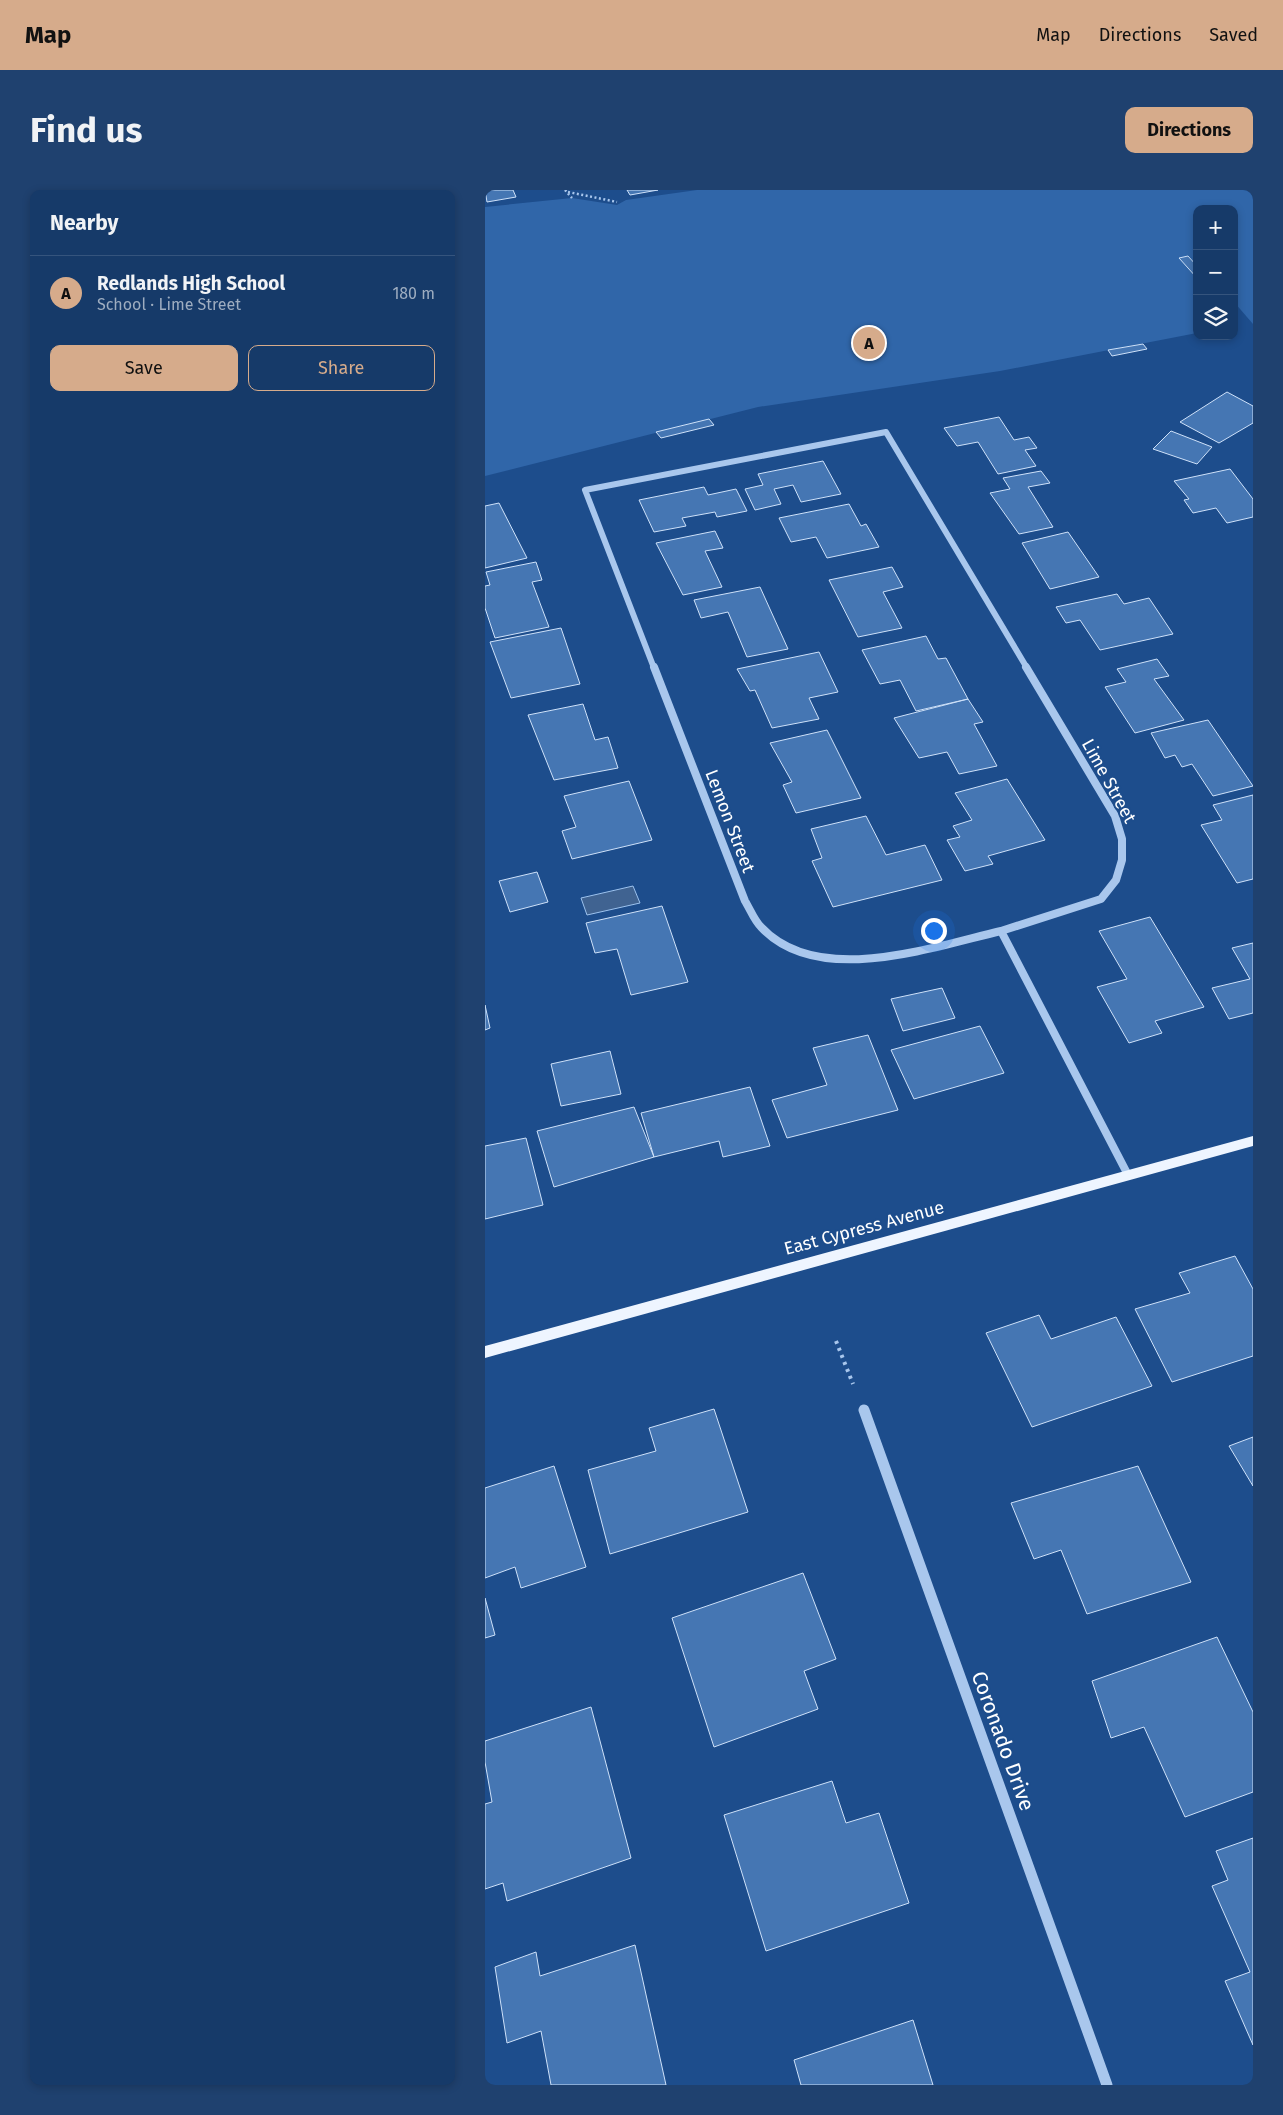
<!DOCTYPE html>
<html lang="en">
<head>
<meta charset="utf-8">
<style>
	:root { --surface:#163a69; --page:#1f416f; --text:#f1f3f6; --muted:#9eadc0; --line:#35547d; --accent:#d6ab8b }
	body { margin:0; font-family:"Fira Sans",sans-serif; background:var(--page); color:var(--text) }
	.controls { position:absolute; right:15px; top:15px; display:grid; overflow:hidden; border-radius:10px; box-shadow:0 2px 8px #0003 }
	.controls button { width:45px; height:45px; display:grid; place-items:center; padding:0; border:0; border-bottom:1px solid var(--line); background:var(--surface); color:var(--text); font:25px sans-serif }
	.you { position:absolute; left:448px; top:740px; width:18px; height:18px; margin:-12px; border:4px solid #fff; border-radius:50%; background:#1a73e8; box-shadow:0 0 0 8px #1a73e833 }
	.badge { display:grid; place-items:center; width:32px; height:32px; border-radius:50%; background:var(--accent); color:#111; font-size:16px; font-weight:700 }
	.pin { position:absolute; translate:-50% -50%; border:2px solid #fff; box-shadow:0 1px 5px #0006 }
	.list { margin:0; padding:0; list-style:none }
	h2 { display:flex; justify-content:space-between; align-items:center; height:65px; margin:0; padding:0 20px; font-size:21px }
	h2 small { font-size:16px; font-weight:400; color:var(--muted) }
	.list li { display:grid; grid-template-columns:32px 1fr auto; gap:15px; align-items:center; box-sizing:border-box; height:75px; padding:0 20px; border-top:1px solid var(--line) }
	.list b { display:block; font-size:19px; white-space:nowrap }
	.list p { margin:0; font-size:16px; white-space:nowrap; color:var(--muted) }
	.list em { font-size:16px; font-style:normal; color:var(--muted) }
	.actions { display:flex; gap:10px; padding:15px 20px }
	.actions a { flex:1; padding:11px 0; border:1px solid var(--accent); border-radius:10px; text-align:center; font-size:18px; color:var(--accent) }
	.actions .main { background:var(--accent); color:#111 }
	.icon { flex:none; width:28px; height:28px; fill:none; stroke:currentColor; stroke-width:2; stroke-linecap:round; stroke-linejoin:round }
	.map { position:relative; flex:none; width:768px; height:1895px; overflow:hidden; border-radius:10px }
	header { display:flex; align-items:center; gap:30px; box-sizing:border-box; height:70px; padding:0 25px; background:var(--accent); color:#111 }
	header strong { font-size:24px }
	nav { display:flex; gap:28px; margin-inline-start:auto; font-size:18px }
	.intro { display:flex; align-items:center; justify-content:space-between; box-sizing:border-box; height:120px; padding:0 30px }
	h1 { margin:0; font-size:35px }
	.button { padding:12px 22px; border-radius:10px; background:var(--accent); color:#111; font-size:18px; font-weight:700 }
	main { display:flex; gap:30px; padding:0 30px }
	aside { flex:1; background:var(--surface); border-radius:10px; box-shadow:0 2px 8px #0003 }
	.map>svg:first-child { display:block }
</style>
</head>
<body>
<header>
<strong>Map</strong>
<nav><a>Map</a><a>Directions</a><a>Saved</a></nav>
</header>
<div class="intro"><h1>Find us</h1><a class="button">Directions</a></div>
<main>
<aside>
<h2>Nearby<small></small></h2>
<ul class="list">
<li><span class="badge">A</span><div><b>Redlands High School</b><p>School · Lime Street</p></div><em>180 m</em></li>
</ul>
<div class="actions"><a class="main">Save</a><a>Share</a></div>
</aside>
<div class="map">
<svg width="768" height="1895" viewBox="0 0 768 1895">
	<rect width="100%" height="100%" fill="#1d4d8c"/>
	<!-- green -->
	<path fill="#3066a9" d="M212,0H768V134L749,112V19H712V76L703,66L694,68L712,88V143L515,181L273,217L0,286V17L87,8L132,15L141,10Z"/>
	<!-- water -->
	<path fill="#406391" stroke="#9cc2ee" d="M148,696L155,713L102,725L96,708Z"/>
	<!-- building -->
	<path fill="#4576b3" stroke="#cee1f9" d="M0,0H28L31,7L2,12Z
		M142,0H173L145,5Z
		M703,66L712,76V88L694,68Z
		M658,154L662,159L627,166L623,160Z
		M742,202L768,216V233L734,253L695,232Z
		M514,227L529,250L544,247L552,258L540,260L551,276L513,284L493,252L472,256L459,238Z
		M224,229L229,235L176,248L171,242Z
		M686,241L727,257L712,274L668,259Z
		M338,271L356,304L316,312L308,295L289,299L296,314L270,320L260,299L278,295L273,284Z
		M745,279L768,309V327L742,333L731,318L708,323L699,310L704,309L689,291Z
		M556,281L565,293L543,297L568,337L534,344L505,303L525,299L518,288Z
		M219,297L223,305L251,299L262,321L232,327L230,322L197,328L201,336L169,342L154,310Z
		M14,313L42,368L0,378V316Z
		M364,314L376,336L381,334L394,357L342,368L331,347L306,352L294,328Z
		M230,341L238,358L220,361L237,397L198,405L171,353Z
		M583,342L614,387L565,399L537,353Z
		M51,372L57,390L47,392L64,437L10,448L0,418V396L5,395L1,382Z
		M407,377L418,397L398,402L417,438L373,447L344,390Z
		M275,397L303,459L262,467L243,422L216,428L209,410Z
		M632,404L639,414L664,408L688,444L615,460L595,430L581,433L571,417Z
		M76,438L95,494L26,508L5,452Z
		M441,446L453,469L461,468L483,509L431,521L415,490L395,494L377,460Z
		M334,462L353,502L324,508L334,529L287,538L270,500L265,501L252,479Z
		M672,469L684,486L669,489L699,530L650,543L620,497L641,492L632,479Z
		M483,509L498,532L489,534L512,576L474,584L462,562L434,568L409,528Z
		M98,514L110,550L123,547L133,578L69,590L43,525Z
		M723,530L768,596L728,606L707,574L697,577L690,565L680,568L666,543Z
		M342,540L376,608L311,623L298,595L307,592L285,553Z
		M522,589L560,650L503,666L508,674L480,681L462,650L475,647L468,636L487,630L470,603Z
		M144,591L167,650L87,669L77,641L91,637L79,606Z
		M768,605V689L752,693L716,635L737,630L728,615Z
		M381,626L401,665L440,655L457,690L348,717L327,671L337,668L326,639Z
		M52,682L63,712L25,722L14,691Z
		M177,716L203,792L146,805L132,759L110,763L101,733Z
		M665,727L719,817L670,831L677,843L644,853L612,797L642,789L614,741Z
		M768,753V823L744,829L727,798L765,789L747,758Z
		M457,798L470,828L418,841L406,809Z
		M0,815L5,838L0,840Z
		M495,836L519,883L429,909L406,860Z
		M383,845L413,920L302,948L287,910L342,895L328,858Z
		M125,861L136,904L76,916L66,874Z
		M265,897L285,956L238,967L234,951L169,967L156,923Z
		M149,917L169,967L69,997L52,941Z
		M41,948L58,1015L0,1029V956Z
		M750,1066L768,1099V1166L687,1192L650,1119L705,1103L694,1083Z
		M554,1125L566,1149L631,1127L667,1196L547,1237L501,1143Z
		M229,1219L263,1322L125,1364L103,1280L171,1261L164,1238Z
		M768,1247V1296L744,1256Z
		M69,1276L101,1377L36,1398L30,1377L0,1388V1298Z
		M653,1276L706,1392L602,1424L576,1360L549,1369L526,1313Z
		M318,1383L351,1469L319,1481L333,1519L229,1557L187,1428Z
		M0,1408L10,1445L0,1448Z
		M732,1447L768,1522V1602L700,1627L659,1537L626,1548L607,1491Z
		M106,1517L146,1668L22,1711L18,1693L0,1699V1614L7,1612L0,1572V1551Z
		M347,1591L361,1633L394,1623L424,1713L281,1761L239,1625Z
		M768,1648V1855L740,1791L765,1782L727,1696L743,1690L731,1661Z
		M150,1755L181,1895H66L56,1841L22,1853L10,1777L51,1762L55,1786Z
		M428,1830L448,1895H316L309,1870Z"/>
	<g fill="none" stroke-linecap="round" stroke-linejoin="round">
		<!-- path-far1 -->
		<path stroke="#a9c7ed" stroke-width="2.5" stroke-dasharray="2 2.5" stroke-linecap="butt" d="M80,0L87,8
			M83,2L132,12"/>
		<!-- path -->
		<path stroke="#a9c7ed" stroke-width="4" stroke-dasharray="3 4.5" stroke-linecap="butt" d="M351,1151L368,1194"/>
		<!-- minor-far2 -->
		<path stroke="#a9c7ed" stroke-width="6" d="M169,478L100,300L401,242L542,478"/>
		<!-- minor-far1 -->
		<path stroke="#a9c7ed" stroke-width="8" d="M169,477L260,711C265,719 269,730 276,737C333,798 447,757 516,741
			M516,741L643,985
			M516,741L616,709L631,690L637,670V649L630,626L541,477"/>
		<!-- minor -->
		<path stroke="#a9c7ed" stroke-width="11" d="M379,1220L622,1895"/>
		<!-- major -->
		<path fill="#eef5ff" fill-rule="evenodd" d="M768,946V956L0,1168V1156Z"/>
	</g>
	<g text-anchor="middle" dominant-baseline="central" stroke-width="4" stroke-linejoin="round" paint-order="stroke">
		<!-- street labels -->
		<g font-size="18" fill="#fff" stroke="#1d4d8c">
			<text transform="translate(624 591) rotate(61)">Lime Street</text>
			<text transform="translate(245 631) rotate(69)">Lemon Street</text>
			<text transform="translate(379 1038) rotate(-15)">East Cypress Avenue</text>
		</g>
		<!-- near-street labels -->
		<g font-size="21" fill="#fff" stroke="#1d4d8c">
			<text transform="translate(518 1551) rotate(70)">Coronado Drive</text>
		</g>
	</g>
</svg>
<div class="controls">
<button>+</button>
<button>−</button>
<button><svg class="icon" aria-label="layers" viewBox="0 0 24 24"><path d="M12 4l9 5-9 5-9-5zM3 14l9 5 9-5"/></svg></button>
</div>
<div class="you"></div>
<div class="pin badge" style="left:384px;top:153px">A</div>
</div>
</main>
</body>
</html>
